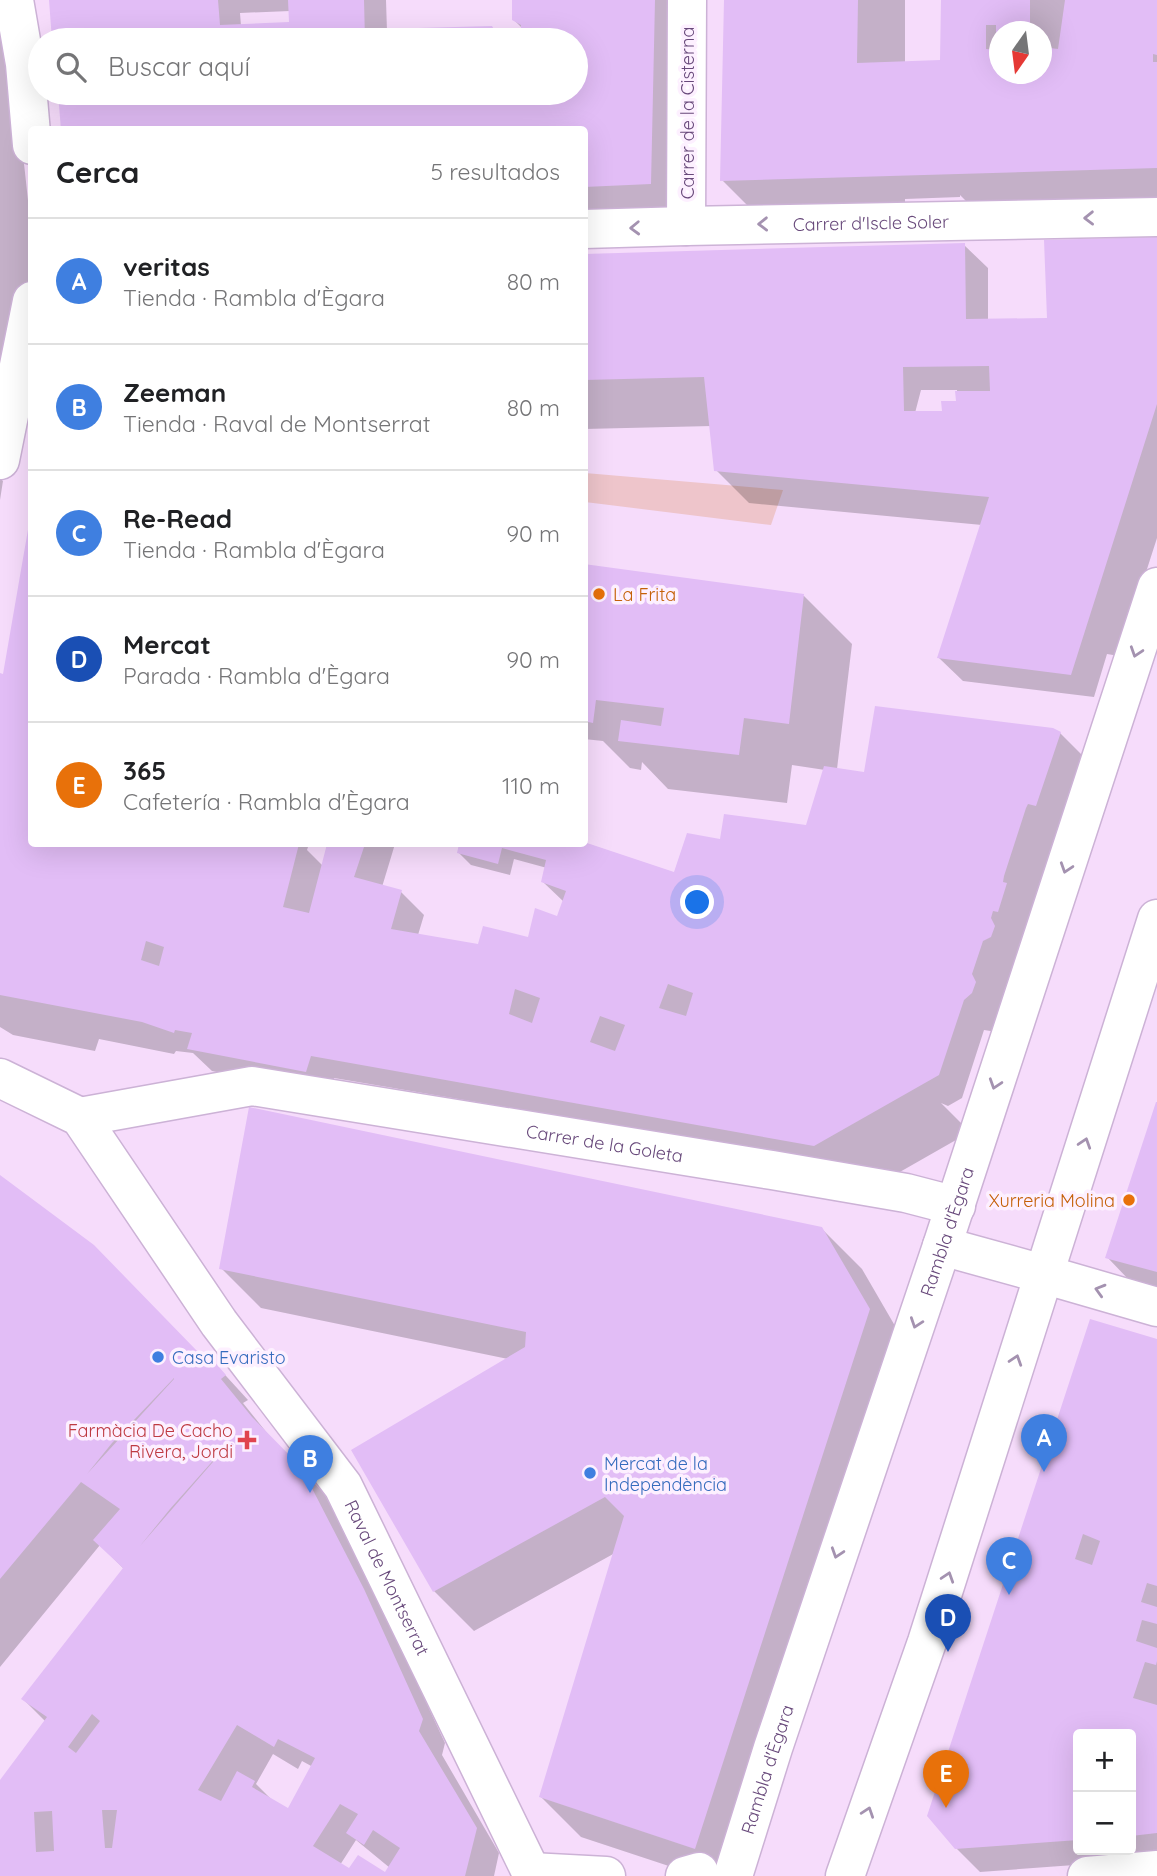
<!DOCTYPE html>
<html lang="es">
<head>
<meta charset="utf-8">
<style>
	:root { --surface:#fff; --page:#f6f6f6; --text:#202124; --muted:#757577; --line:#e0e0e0; --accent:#9645f1 }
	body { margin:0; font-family:Quicksand,sans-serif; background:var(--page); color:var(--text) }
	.controls { position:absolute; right:21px; bottom:21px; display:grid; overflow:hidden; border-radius:7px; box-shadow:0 7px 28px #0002 }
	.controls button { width:63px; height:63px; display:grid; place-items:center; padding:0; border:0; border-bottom:2px solid var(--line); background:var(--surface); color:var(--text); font:35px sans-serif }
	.compass { position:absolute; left:989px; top:21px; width:63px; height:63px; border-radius:50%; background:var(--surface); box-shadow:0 7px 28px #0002; rotate:194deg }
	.you { position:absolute; left:698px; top:903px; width:24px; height:24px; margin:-18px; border:5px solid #fff; border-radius:50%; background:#1a73e8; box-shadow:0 0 0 10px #1a73e833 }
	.badge { display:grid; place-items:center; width:46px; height:46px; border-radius:50%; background:var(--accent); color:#fff; font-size:23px; font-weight:700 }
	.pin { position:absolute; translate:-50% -58px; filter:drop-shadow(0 2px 4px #0008) }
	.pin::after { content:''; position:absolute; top:37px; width:24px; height:21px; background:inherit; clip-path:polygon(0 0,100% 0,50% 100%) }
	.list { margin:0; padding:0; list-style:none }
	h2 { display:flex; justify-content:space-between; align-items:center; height:91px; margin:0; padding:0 28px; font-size:30px }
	h2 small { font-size:23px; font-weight:400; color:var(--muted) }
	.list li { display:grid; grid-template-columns:46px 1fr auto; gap:21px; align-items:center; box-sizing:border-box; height:126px; padding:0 28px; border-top:2px solid var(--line) }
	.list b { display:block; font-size:26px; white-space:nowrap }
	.list p { margin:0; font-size:23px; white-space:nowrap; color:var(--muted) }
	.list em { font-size:23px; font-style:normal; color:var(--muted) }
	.icon { flex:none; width:38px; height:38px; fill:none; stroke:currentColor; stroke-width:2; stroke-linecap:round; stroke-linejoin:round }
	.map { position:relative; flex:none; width:1157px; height:1876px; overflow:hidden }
	.search { position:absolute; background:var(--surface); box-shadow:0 7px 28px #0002; left:28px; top:28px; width:560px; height:77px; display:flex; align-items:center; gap:18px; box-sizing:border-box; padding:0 24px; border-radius:38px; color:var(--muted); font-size:26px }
	.panel { position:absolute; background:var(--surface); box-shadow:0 7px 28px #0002; left:28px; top:126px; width:560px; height:721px; border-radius:7px }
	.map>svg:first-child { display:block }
</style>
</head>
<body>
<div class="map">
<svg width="1157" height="1876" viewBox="0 0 1157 1876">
	<rect width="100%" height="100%" fill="#fbe8fe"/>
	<!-- residential -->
	<path fill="#f6dcfb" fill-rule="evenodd" d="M0,0H1157V1876H0ZM1000,32H1042V74H1000ZM40,40H576V93H40ZM32,130H584V844H32ZM1078,1734H1131V1850H1078Z"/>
	<!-- green -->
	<path fill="#eec5cb" d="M585,473L783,490L771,525L585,502Z"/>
	<!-- shadow -->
	<path fill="#0003" fill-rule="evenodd" d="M50,0H386L387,31L491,28L504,40H54ZM290,11L291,24L241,26L240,13Z
		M514,0H696L690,224L584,228V130H63L59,93H576V40H523V29L513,19Z
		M725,0H905V63L941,62L943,0H1157V217L987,222L960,195V197L905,199V224L770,228L722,180ZM1000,32H1042V74H1000Z
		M0,23L10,35L32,237V365L0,397Z
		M1157,238V538L1119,656L1107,654L1094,697L963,681L939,658L982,525L749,503L716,470L712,426L584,429V256L964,245L988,268V321L1048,320ZM921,390H957L958,403L944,412L915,413Z
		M0,478L3,481L0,500Z
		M32,520V844H309L307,850L323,866L329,844H395L382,887L401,892L424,915L418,935L480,946L529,939L558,918L564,902L543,882L547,868L514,859L510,875L471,865L459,853L461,844H583L675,874L721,841L807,827L825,770L792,765L787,803L668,789L642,762L641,770L630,768L603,741L584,739V566L804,596L852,644L837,769L866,774L1060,733L1108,781L997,1032L984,1030L962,1098L948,1106L941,1103L970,1132L863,1193L524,1120L512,1108L334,1078L330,1095L212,1071L193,1053L176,1051L174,1054L99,1039L95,1051L13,1035L0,1027V675L5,676Z
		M1157,1107V1288L1130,1281L1107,1257Z
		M0,1177L202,1358L206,1354L248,1400L243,1403L275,1443L324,1493L373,1588L445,1743L442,1755L499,1853L494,1876H0V1783L46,1722L23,1699L124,1569L100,1545L0,1667ZM273,1754L298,1769L302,1761L313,1767L289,1810L273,1801L256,1784ZM356,1840L390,1868L386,1874L348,1869L340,1865Z
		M821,1228L862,1269L909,1350L738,1876H699L581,1837L541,1797L615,1553L474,1631L434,1591L508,1359L261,1308L221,1268Z
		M1157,1341V1859L980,1872L956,1848ZM1078,1734H1131V1850H1078Z"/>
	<!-- building -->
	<path fill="#e2bdf6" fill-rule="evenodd" d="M49,0H218L220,25L289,22L288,0H364L365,40H52Z
		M512,0H655L651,184L584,187V130H61L58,93H576V40H521V25L512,20Z
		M724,0H858L857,63L940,60L941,0H1030V32H999V74H1042V47L1058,49L1065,0H1157V55L1153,54V62H1157V168L720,181ZM986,25H996V50L986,49Z
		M492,26L500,40H376L381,29Z
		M1157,237V404L1071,675L937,658L989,497L714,471L704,377L584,380V254L965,243L966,319L1047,318L1044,240ZM989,366L990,391H955L956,401H941L942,411H904L903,367Z
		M30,518L32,844H299L283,907L309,913L327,844H365L354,877L402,890L391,929L478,944L483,926L528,937L535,908L557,916L566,891L541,882L546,860L502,848L498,864L457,853L459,844L584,842L674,872L687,833L720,839L724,814L806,825L824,766L864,772L875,706L1053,728L1061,732L1036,806L1028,804L1026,808L1004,876L1003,882L1007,883L998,912L993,911L991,918L995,926L991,937L983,941L972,974L976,982L972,993L964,1000L939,1075L814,1146L311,1056L306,1072L187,1049L192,1033L175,1030L174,1033L142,1022L0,995V673L3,674ZM146,941L164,947L159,966L141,960ZM668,984L693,993L686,1016L659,1008ZM515,989L540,998L532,1023L509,1014ZM600,1016L625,1025L615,1051L590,1042Z
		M584,564L804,594L789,724L744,718L739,755L618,741L621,720L661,726L664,708L596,700L593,723L584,721Z
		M1156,1102H1157V1272L1105,1258Z
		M249,1107L822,1227L870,1309L695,1849L539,1797L624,1516L605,1497L433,1592L351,1450L525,1347L526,1332L219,1269Z
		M0,1175L94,1245L199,1353L202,1355L206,1352L226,1375L221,1379L252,1417L301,1467L364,1589L423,1719L419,1731L477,1828L465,1876H0V1780L47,1717L21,1699L123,1568L93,1540L120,1509L81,1482L0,1579ZM174,1378V1379L87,1474L112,1443ZM218,1455H219L140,1546L170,1509ZM92,1714L100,1721L76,1753L68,1747ZM237,1725L274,1747L278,1739L315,1758L288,1808L252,1787L255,1781L237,1771L221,1801L198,1790ZM340,1804L358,1814L346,1833L364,1845L373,1830L400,1848L385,1872L358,1855L349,1868L313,1846ZM102,1810H117L112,1848H105ZM52,1811L54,1851L36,1852L34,1812Z
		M1090,1319L1157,1339V1586L1147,1583L1141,1602L1157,1607V1624L1142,1620L1136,1641L1157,1648V1661L1156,1665L1145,1662L1133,1698L1157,1705V1833L1131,1836V1734H1078V1840L955,1849L927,1816ZM1083,1534L1100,1541L1092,1565L1075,1559Z"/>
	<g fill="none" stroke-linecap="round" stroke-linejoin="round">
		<defs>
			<g id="pedestrian">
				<path d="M14,0L25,64L32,145"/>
				<path d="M584,229L686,226"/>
				<path d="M0,460L32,301"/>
				<path id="s1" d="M0,1078L80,1117L219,1323L343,1486L533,1876"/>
				<path id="s2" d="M80,1117L252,1086L772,1170L906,1193L956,1206"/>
				<path d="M942,1246L1043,1274"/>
				<path d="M531,1872L606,1876"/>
				<path d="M685,1876L699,1872"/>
			</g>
			<g id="minor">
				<path id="s3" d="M687,0L686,226L1157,217"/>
				<path d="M1043,1274L1157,1307"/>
				<path id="s4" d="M733,1876L773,1748L942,1246L1157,587"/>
				<path d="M845,1876L927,1642L1157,919"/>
				<path d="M1087,1876L1157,1870"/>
			</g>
		</defs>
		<!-- pedestrian casing -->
		<use href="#pedestrian" stroke="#ccb2d6" stroke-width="41"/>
		<!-- minor casing -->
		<use href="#minor" stroke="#ccb2d6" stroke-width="41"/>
		<!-- pedestrian -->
		<use href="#pedestrian" stroke="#fff" stroke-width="38"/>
		<!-- minor -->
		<use href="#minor" stroke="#fff" stroke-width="38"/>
	</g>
	<!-- one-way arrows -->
	<defs><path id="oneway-chevron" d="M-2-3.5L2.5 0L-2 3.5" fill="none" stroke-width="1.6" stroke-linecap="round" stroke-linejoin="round" transform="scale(1.75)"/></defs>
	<g stroke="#a492b0">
		<use href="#oneway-chevron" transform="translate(1089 218) rotate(179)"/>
		<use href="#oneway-chevron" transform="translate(763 224) rotate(179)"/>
		<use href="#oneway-chevron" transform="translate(635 228) rotate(178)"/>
		<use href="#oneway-chevron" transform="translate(1136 652) rotate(108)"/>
		<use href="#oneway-chevron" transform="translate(1066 868) rotate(108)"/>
		<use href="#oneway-chevron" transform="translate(995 1084) rotate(108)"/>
		<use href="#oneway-chevron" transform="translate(1085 1143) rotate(-72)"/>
		<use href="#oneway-chevron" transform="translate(1100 1290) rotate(-164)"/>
		<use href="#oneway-chevron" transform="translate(916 1323) rotate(109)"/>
		<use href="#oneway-chevron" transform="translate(1016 1360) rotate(-72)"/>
		<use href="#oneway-chevron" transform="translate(837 1553) rotate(108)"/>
		<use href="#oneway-chevron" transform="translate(948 1577) rotate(-72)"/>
		<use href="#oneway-chevron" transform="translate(868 1812) rotate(-71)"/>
	</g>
	<!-- markers -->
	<g fill="#e8710a" stroke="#fdf0ff" stroke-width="2.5">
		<circle cx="599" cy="594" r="7"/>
		<circle cx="1129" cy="1200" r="7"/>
	</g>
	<g fill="#3f7fe0" stroke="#fdf0ff" stroke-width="2.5">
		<circle cx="158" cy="1357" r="7"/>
		<circle cx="590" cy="1473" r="7"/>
	</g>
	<path fill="#e0444e" stroke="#fdf0ff" stroke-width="2.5" d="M243.5 1429.5h7v7h7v7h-7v7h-7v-7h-7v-7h7z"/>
	<g text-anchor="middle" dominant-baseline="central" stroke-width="7" stroke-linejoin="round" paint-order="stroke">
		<!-- street labels -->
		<g font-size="18" fill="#68497b" stroke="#fdf0ff">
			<text transform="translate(687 113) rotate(-90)">Carrer de la Cisterna</text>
			<text stroke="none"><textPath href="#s3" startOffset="411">Carrer d'Iscle Soler</textPath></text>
			<text stroke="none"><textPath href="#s2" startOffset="532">Carrer de la Goleta</textPath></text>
			<text stroke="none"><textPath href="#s4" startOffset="679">Rambla d'Ègara</textPath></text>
			<text stroke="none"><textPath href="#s1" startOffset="644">Raval de Montserrat</textPath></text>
			<text stroke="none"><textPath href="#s4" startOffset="112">Rambla d'Ègara</textPath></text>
		</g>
		<!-- food labels -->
		<g font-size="18" fill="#c56008" stroke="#fdf0ff" text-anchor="start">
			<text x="613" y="594">La Frita</text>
			<text x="1115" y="1200" text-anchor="end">Xurreria Molina</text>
		</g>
		<!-- shop labels -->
		<g font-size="18" fill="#366cbe" stroke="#fdf0ff" text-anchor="start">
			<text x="172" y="1357">Casa Evaristo</text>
			<text x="604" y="1463">Mercat de la<tspan x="604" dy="21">Independència</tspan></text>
		</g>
		<!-- health labels -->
		<g font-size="18" fill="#be3a42" stroke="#fdf0ff" text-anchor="end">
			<text x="233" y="1430">Farmàcia De Cacho<tspan x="233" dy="21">Rivera, Jordi</tspan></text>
		</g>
	</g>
</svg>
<div class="controls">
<button>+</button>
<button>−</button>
</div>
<svg class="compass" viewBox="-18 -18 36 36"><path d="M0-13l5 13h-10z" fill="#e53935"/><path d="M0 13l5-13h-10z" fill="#757577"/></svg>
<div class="you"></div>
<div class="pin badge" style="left:1044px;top:1472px;background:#3f7fe0">A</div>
<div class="pin badge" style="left:310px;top:1493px;background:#3f7fe0">B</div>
<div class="pin badge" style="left:1009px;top:1595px;background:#3f7fe0">C</div>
<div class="pin badge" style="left:948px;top:1652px;background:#1a4fb4">D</div>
<div class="pin badge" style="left:946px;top:1808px;background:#e8710a">E</div>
<div class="search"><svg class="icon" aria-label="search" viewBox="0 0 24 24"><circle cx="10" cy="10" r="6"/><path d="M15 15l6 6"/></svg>Buscar aquí</div>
<section class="panel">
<h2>Cerca<small>5 resultados</small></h2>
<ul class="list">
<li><span class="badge" style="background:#3f7fe0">A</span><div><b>veritas</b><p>Tienda · Rambla d'Ègara</p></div><em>80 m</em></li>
<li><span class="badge" style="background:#3f7fe0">B</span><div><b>Zeeman</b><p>Tienda · Raval de Montserrat</p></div><em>80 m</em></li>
<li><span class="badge" style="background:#3f7fe0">C</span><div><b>Re-Read</b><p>Tienda · Rambla d'Ègara</p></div><em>90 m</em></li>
<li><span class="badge" style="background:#1a4fb4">D</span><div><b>Mercat</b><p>Parada · Rambla d'Ègara</p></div><em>90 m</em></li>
<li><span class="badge" style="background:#e8710a">E</span><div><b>365</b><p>Cafetería · Rambla d'Ègara</p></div><em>110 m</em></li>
</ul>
</section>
</div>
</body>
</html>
